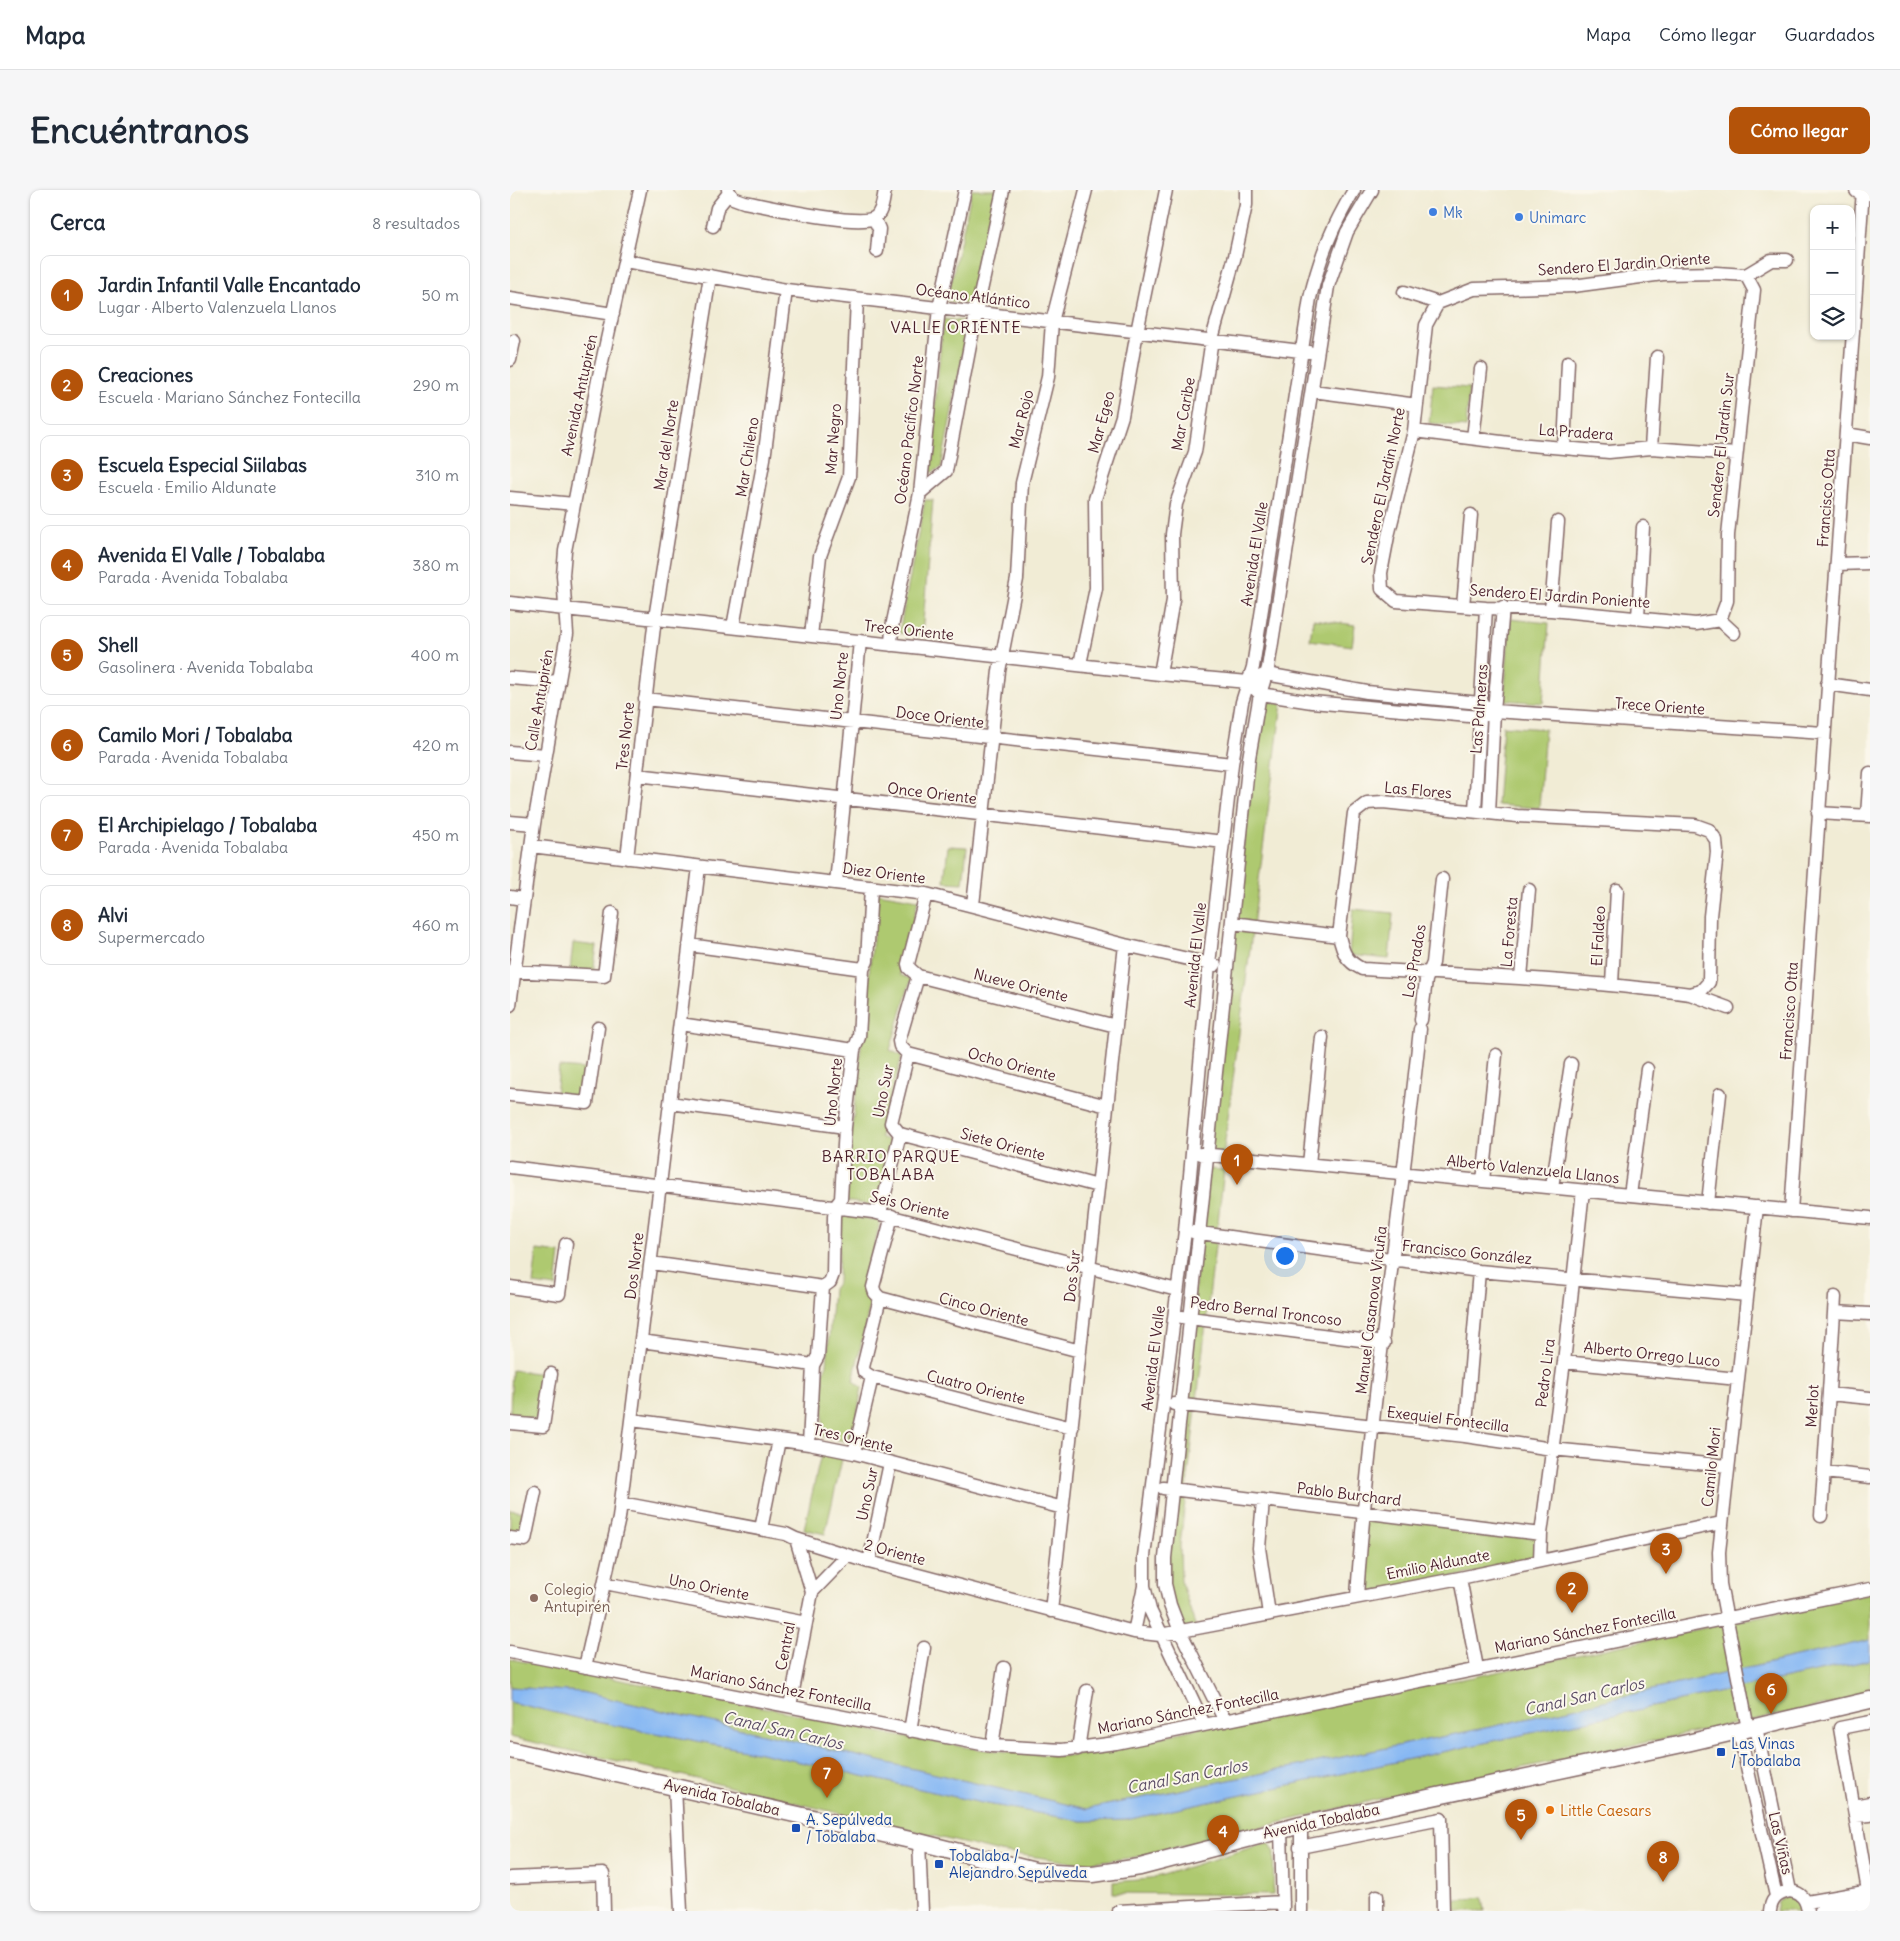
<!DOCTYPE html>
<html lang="es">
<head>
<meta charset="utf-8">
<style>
	:root { --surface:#fff; --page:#f6f6f7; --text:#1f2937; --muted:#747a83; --line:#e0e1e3; --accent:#b45309 }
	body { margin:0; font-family:Delius,sans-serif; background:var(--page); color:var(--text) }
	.controls { position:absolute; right:15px; top:15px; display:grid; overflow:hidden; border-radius:10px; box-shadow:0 1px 4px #0004 }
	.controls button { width:45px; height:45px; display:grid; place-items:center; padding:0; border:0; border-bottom:1px solid var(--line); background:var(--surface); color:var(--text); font:25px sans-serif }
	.you { position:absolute; left:774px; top:1065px; width:18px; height:18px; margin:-12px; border:4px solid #fff; border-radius:50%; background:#1a73e8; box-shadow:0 0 0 8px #1a73e833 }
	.badge { display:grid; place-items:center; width:32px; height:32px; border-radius:50%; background:var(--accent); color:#fff; font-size:16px; font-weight:700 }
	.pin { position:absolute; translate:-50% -41px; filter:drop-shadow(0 1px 2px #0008) }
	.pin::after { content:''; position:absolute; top:26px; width:18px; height:15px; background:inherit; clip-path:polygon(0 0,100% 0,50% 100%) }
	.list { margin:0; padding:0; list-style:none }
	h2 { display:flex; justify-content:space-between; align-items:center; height:65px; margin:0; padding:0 20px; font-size:21px }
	h2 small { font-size:16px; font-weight:400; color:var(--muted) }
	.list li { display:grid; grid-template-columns:32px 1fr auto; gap:15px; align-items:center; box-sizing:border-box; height:80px; margin:0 10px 10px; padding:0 10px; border:1px solid var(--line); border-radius:10px }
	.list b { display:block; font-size:19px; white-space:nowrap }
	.list p { margin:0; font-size:16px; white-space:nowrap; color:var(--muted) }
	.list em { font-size:16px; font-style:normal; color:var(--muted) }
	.icon { flex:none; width:28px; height:28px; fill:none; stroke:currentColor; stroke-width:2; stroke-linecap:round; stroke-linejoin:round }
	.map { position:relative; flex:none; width:1360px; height:1721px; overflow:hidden; border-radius:10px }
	header { display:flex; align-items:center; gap:30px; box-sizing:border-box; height:70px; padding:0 25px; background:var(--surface); border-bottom:1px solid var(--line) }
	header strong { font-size:24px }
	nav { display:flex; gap:28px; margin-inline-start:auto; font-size:18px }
	.intro { display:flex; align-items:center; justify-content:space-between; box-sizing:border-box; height:120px; padding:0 30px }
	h1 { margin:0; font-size:35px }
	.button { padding:12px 22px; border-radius:10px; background:var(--accent); color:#fff; font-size:18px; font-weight:700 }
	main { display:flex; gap:30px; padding:0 30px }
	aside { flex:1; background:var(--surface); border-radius:10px; box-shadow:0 1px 4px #0004 }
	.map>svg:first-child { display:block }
</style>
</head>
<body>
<header>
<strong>Mapa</strong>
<nav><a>Mapa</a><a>Cómo llegar</a><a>Guardados</a></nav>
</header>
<div class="intro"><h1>Encuéntranos</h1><a class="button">Cómo llegar</a></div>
<main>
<aside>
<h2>Cerca<small>8 resultados</small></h2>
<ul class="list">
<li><span class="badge">1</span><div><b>Jardin Infantil Valle Encantado</b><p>Lugar · Alberto Valenzuela Llanos</p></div><em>50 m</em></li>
<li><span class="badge">2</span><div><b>Creaciones</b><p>Escuela · Mariano Sánchez Fontecilla</p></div><em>290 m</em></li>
<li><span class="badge">3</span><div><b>Escuela Especial Siilabas</b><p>Escuela · Emilio Aldunate</p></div><em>310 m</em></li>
<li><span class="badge">4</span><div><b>Avenida El Valle / Tobalaba</b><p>Parada · Avenida Tobalaba</p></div><em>380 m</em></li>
<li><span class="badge">5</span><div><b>Shell</b><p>Gasolinera · Avenida Tobalaba</p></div><em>400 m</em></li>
<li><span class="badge">6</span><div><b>Camilo Mori / Tobalaba</b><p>Parada · Avenida Tobalaba</p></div><em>420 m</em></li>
<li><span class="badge">7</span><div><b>El Archipielago / Tobalaba</b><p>Parada · Avenida Tobalaba</p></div><em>450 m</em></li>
<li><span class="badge">8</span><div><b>Alvi</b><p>Supermercado</p></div><em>460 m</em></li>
</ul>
</aside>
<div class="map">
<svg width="1360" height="1721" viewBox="0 0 1360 1721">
	<rect width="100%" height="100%" fill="#fbf7ec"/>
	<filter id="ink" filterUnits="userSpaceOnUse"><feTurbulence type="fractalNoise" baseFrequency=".02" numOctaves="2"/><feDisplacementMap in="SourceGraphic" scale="10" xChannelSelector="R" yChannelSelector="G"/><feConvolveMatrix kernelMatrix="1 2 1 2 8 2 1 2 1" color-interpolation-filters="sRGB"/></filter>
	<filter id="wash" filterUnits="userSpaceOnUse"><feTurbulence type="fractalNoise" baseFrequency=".0096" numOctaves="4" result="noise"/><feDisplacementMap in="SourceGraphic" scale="20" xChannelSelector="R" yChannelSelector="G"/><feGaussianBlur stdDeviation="1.12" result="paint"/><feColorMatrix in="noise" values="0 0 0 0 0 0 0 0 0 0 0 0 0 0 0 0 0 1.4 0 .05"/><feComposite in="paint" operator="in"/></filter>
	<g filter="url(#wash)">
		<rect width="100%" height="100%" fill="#f1ecd5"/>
		<!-- green -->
		<path fill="#aec970" stroke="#7c744e" d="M462,0H486L462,115L437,110Z
			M433,129L459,132L431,278L419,283Z
			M923,195L959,198L956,237L919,233Z
			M415,310H423L412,445L389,443Z
			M803,429L845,435L842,456L800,450Z
			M1000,429L1039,433L1033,513L994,510Z
			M753,511L772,513L713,966L698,964L717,778Z
			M993,536L1035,539L1029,618L987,615Z
			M438,656L457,657L453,693L434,692Z
			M368,703L408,710L390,785L401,789L380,860L392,866L370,947L384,953L368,1016L334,1011Z
			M843,719L883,723L879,769L839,765Z
			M63,753L87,756L83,783L60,781Z
			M49,877L75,879L72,909L46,906Z
			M697,979L714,980L670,1355L671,1391L686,1438L670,1441L655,1394Z
			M330,1024L370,1031L354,1105L360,1114L343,1191L352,1197L342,1253L313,1246V1182L317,1175L323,1099L328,1092Z
			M27,1060L50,1063L46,1097L23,1094Z
			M2,1180L34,1184L28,1229L0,1226Z
			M312,1260L333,1265L315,1344L294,1339Z
			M0,1320L14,1322L10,1346L0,1345Z
			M852,1322L1031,1344L1030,1370L847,1406Z
			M1360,1403V1450L985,1536L577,1619L71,1502L0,1497V1469L268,1520L387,1546L467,1559L554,1566L588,1562L701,1535L963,1487Z
			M1360,1470V1506L919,1597L621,1668L570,1673L490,1662L175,1586L0,1547V1512L76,1530L246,1562L472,1613L572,1631L616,1630Z
			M759,1652L764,1661L763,1705L603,1703V1692L640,1689Z
			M1276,1706L1288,1709L1293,1721H1266L1268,1711Z
			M973,1707L975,1721H942L941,1711Z"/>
		<!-- water -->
		<path fill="#87b8f3" stroke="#686c8f" d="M1360,1450V1470L616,1630L572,1631L472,1613L246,1562L76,1530L0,1512V1497L71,1502L577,1619L985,1536Z"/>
	</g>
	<g filter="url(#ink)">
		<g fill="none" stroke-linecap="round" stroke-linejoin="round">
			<defs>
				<path id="minor" d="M218,0L223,8L234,12C257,16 345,37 364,28C373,23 373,9 375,0
					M364,28L369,39L367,61
					M203,36L207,18L219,3
					M115,71L276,100L799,162
					M894,102L928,113L964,99L1063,96L1153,84L1206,83L1236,85L1261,70H1277
					M0,108L103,124
					M928,113L916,135L904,241L878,346L871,383L872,399L886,411L976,418L1041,420L1186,434L1210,430L1224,443
					M0,170L4,151
					M803,201L907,215
					M904,241L1007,254L1099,262L1141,258L1226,264
					M1336,244L1360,248
					M963,248L971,179
					M1054,258L1058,172
					M1141,258L1147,167
					M410,303L436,281L466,124L493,0
					M0,308L64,314
					M1327,374L1360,373
					M0,413L650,484L738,492L756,484L857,502L970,513L984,521L1314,543
					M953,416L961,325
					M1041,420L1048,332
					M1128,428L1133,337
					M1210,430L1217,411L1218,345L1244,100L1236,85
					M223,437L254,269L276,100
					M301,446L310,366L339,287L347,109
					M381,455L382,437L410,303L429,118L455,0
					M570,474L586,398L585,309L612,226L627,142L656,0
					M650,484L663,410L662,344L666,314L685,262L702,149L725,66L736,15V0
					M0,488L49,492
					M1317,494L1360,500
					M744,498L750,504L802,512L970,527L984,521
					M135,509L722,574
					M0,562L36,565
					M127,585L714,652
					M873,612L1007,626L1185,635L1199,640L1206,650L1207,662L1200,726L1199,792L1191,801L1180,804C1071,790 962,785 852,779C836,771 833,763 829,746L844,623L857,613Z
					M965,621L976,418
					M979,623L984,521L993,417
					M1308,623L1360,626
					M1357,625L1360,583
					M0,632L24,634
					M21,656L416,704L615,755L705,775
					M117,668L145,428L200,86
					M326,693L350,451
					M416,704L398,774L399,778L408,786L606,836
					M0,707L13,709
					M463,715L489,481L507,389L512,293L538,187L542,132L576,0
					M722,733L829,746
					M179,755L353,779
					M0,781L94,786L102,723
					M408,786L389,851L390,856L398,864L597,916
					M1011,787L1019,700
					M1102,794L1107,700
					M1180,804L1218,818
					M0,815L24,634L57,444L53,385L55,361L88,190L130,0
					M911,830L916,790L923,773L932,689
					M170,834L344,860
					M398,864L381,933L390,944L588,996
					M0,905L77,913L88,838
					M160,913L335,937
					M691,964L1360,1028
					M799,974L812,847
					M0,977L363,1022L667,1100
					M973,991L986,865
					M1042,997L1061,874
					M1120,1005L1137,879
					M1198,1013L1210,904
					M1281,1021L1353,0
					M370,1023L390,944
					M683,1042L969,1081L1237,1105
					M141,1073L313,1097
					M0,1097L49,1104L56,1054
					M313,1097L320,1092L323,1084L324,1027L325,1017L331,1009L335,937L344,860L349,847L353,779L357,771L361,697
					M370,1108L353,1177L354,1182L362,1187L562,1238
					M370,1108L570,1161
					M370,1108L365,1103L363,1097L382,1026
					M1324,1122L1360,1124
					M672,1127L874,1153
					M131,1151L303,1175
					M1054,1172L1228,1189
					M1319,1204L1360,1208
					M664,1214L955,1246L1042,1259L1218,1276
					M122,1230L299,1254L344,1263L553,1318
					M0,1233L33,1236L41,1184
					M955,1246L969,1081
					M299,1254L303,1175L308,1166L313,1097
					M344,1263L362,1187
					M1314,1282L1360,1287
					M653,1298L1031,1344
					M753,1310L749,1358L759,1424
					M111,1313L276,1344L286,1349L359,1372L624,1442L650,1445L950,1388L1211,1333
					M1311,1326L1325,1107
					M251,1339L269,1250
					M0,1348L15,1350L25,1302
					M1030,1370L1031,1344L1054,1172L1073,1001
					M359,1372L380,1273
					M950,1388L967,1478
					M95,1393L296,1433
					M302,1402L337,1366
					M847,1406C860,1216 890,1028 910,839
					M541,1421L615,755
					M624,1442L634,1396
					M0,1462L482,1556L552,1560L606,1553L1360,1399
					M75,1477L109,1328L189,677
					M280,1516L302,1402L286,1349
					M715,1531L670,1441L660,1415L655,1394V1368L739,568L750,504L758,478L818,96L837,42L862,0
					M694,1534L640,1420L634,1396V1366L675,1041L699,774L722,574L732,512L743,477L800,108C810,66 822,37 844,0
					M1246,1537L1280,1701
					M1238,1539L1210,1394L1209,1362L1247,1017
					M400,1541L414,1458
					M1229,1541L1266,1706
					M482,1556L494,1478
					M568,1559L577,1501
					M165,1597L171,1721
					M1344,1616L1360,1613
					M1346,1626L1360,1625
					M791,1635V1721
					M771,1639L773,1719
					M409,1652L412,1721
					M790,1657L931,1629L933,1721
					M0,1688L93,1684L94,1721
					M867,1706V1721
					M1297,1712L1360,1701
					M609,1721L773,1712
					M1260,1721C1261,1709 1268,1703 1280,1701C1292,1703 1296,1709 1298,1721
					M1311,1721L1360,1713
					M1353,1721V1714L1358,1701L1330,1538L1360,1532"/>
				<path id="major" d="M1348,0L1360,2
					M0,1560L409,1652L525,1681L583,1684L630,1677L791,1635L1177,1553L1360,1510"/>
			</defs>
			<!-- minor casing -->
			<use href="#minor" stroke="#846766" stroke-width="15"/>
			<!-- major casing -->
			<use href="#major" stroke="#846766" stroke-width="19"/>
			<!-- minor -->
			<use href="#minor" stroke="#fff" stroke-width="12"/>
			<!-- major -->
			<use href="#major" stroke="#fff" stroke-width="16"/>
		</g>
	</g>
	<!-- markers -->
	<g fill="#3f7fe0" stroke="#fbf7ec" stroke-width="2">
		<circle cx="923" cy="22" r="5"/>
		<circle cx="1009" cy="27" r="5"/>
	</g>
	<circle fill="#8d6e63" stroke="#fbf7ec" stroke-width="2" cx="24" cy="1408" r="5"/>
	<g fill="#1a4fb4" stroke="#fbf7ec" stroke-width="2">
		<rect x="1206" y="1557" width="10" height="10" rx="2.5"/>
		<rect x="281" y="1633" width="10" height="10" rx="2.5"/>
		<rect x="424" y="1669" width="10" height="10" rx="2.5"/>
	</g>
	<circle fill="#e8710a" stroke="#fbf7ec" stroke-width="2" cx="1040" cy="1620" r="5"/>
	<g text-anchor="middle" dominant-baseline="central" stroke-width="4" stroke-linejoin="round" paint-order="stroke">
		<!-- shop labels -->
		<g font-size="15" fill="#366cbe" stroke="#fbf7ec" text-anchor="start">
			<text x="933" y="22">Mk</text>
			<text x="1019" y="27">Unimarc</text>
		</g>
		<!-- street labels -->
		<g font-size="15" fill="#4a1f2b" stroke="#fbf7ec">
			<text transform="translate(1114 74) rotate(-4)">Sendero El Jardin Oriente</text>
			<text transform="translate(463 106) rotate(7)">Océano Atlántico</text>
			<text transform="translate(69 205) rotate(-78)">Avenida Antupirén</text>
			<text transform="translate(673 224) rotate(-80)">Mar Caribe</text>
			<text transform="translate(511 229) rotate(-76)">Mar Rojo</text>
			<text transform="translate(591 232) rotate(-75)">Mar Egeo</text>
			<text transform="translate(399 240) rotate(-83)">Océano Pacífico Norte</text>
			<text transform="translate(1066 242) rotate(4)">La Pradera</text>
			<text transform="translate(323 249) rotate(-86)">Mar Negro</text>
			<text transform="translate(156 255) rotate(-81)">Mar del Norte</text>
			<text transform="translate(1211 255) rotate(-84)">Sendero El Jardin Sur</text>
			<text transform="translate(237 267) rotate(-81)">Mar Chileno</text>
			<text transform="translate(873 296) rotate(-78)">Sendero El Jardin Norte</text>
			<text transform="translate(1316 308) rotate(-86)">Francisco Otta</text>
			<text transform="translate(744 364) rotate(-81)">Avenida El Valle</text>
			<text transform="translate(1050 406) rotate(4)">Sendero El Jardin Poniente</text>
			<text transform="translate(399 440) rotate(6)">Trece Oriente</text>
			<text transform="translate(329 496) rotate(-84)">Uno Norte</text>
			<text transform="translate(29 510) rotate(-80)">Calle Antupirén</text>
			<text transform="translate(1150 516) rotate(4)">Trece Oriente</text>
			<text transform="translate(969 519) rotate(-86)">Las Palmeras</text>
			<text transform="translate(430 527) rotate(7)">Doce Oriente</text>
			<text transform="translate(115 546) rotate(-84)">Tres Norte</text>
			<text transform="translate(908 600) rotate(5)">Las Flores</text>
			<text transform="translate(422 603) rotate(7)">Once Oriente</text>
			<text transform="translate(374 683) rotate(7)">Diez Oriente</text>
			<text transform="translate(999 742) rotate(-85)">La Foresta</text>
			<text transform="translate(1088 746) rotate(-87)">El Faldeo</text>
			<text transform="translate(685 765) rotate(-84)">Avenida El Valle</text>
			<text transform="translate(904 771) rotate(-80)">Los Prados</text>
			<text transform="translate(511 795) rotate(14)">Nueve Oriente</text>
			<text transform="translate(1279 821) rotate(-86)">Francisco Otta</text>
			<text transform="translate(502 874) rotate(15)">Ocho Oriente</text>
			<text transform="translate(373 901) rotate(-79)">Uno Sur</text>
			<text transform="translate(323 902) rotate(-84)">Uno Norte</text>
			<text transform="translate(493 954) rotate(15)">Siete Oriente</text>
			<text transform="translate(1023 979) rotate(6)">Alberto Valenzuela Llanos</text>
			<text transform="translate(400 1015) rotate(13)">Seis Oriente</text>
			<text transform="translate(957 1062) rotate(6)">Francisco González</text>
			<text transform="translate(124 1076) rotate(-83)">Dos Norte</text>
			<text transform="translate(562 1086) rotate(-84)">Dos Sur</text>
			<text transform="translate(474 1119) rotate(15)">Cinco Oriente</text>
			<text transform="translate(861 1120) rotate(-83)">Manuel Casanova Vicuña</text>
			<text transform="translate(756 1121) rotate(7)">Pedro Bernal Troncoso</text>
			<text transform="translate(1142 1164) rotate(6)">Alberto Orrego Luco</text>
			<text transform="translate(643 1168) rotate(-83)">Avenida El Valle</text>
			<text transform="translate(1035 1183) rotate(-83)">Pedro Lira</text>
			<text transform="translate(466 1197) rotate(14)">Cuatro Oriente</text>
			<text transform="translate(1302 1216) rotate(-87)">Merlot</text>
			<text transform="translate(938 1229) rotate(7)">Exequiel Fontecilla</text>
			<text transform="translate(343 1248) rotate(13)">Tres Oriente</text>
			<text transform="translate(1201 1277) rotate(-84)">Camilo Mori</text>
			<text transform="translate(357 1304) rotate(-78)">Uno Sur</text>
			<text transform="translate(839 1304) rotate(7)">Pablo Burchard</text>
			<text transform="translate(385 1362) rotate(15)">2 Oriente</text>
			<text transform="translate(928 1374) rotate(-11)">Emilio Aldunate</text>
			<text transform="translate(199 1397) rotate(11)">Uno Oriente</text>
			<text transform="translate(1075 1440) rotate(-11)">Mariano Sánchez Fontecilla</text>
			<text transform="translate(275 1456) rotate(-79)">Central</text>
			<text transform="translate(271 1498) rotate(11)">Mariano Sánchez Fontecilla</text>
			<text transform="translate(678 1521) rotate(-11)">Mariano Sánchez Fontecilla</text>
			<text transform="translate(212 1607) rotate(13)">Avenida Tobalaba</text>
			<text transform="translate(811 1631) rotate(-12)">Avenida Tobalaba</text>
			<text transform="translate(1271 1653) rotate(77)">Las Viñas</text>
		</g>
		<!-- education labels -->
		<g font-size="15" fill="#785e54" stroke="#fbf7ec" text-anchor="start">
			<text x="34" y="1399">Colegio<tspan x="34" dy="17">Antupirén</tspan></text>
		</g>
		<!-- transit labels -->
		<g font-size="15" fill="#164399" stroke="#fbf7ec" text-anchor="start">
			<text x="1221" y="1553">Las Vinas<tspan x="1221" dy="17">/ Tobalaba</tspan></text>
			<text x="296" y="1629">A. Sepúlveda<tspan x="296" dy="17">/ Tobalaba</tspan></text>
			<text x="439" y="1665">Tobalaba /<tspan x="439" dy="17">Alejandro Sepúlveda</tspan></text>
		</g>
		<!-- food labels -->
		<g font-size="15" fill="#c56008" stroke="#fbf7ec" text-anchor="start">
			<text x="1050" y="1620">Little Caesars</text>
		</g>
		<!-- neighbourhood labels -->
		<g font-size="16" letter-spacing="1" fill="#4a1f2b" stroke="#fbf7ec">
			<text x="446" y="137">VALLE ORIENTE</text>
			<text x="381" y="966">BARRIO PARQUE<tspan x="381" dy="18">TOBALABA</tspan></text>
		</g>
		<!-- water labels -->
		<g font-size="16" font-style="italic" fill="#5c4d67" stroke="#fbf7ec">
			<text transform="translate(1074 1506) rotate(-13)">Canal San Carlos</text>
			<text transform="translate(273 1540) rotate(13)">Canal San Carlos</text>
			<text transform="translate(677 1586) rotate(-11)">Canal San Carlos</text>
		</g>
	</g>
</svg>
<div class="controls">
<button>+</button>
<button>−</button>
<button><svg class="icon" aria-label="layers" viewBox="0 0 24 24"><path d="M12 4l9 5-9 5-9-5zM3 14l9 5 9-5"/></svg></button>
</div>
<div class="you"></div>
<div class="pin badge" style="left:727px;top:995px">1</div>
<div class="pin badge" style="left:1062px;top:1423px">2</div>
<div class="pin badge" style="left:1156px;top:1384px">3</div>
<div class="pin badge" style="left:713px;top:1666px">4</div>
<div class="pin badge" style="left:1011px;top:1650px">5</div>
<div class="pin badge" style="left:1261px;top:1524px">6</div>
<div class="pin badge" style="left:317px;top:1608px">7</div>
<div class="pin badge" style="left:1153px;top:1692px">8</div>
</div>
</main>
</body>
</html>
